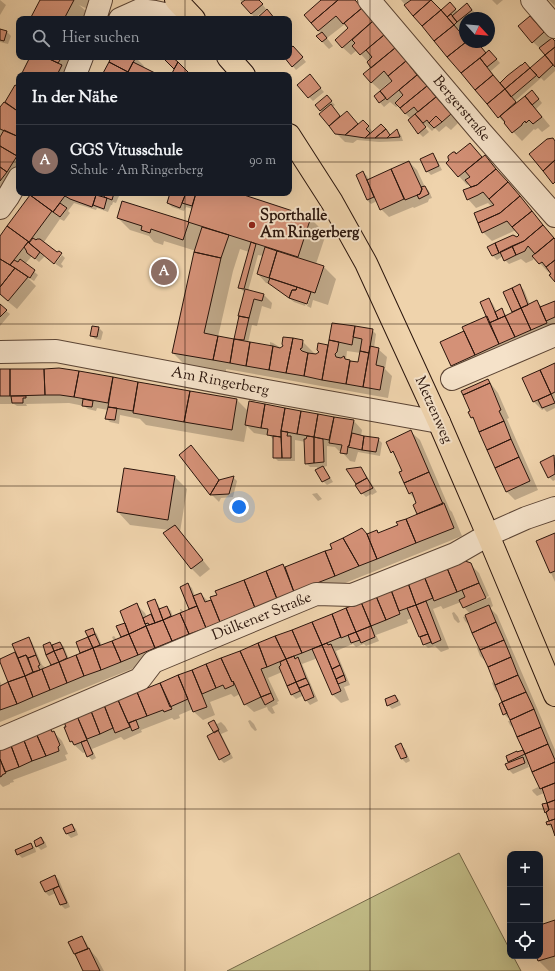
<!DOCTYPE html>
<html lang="de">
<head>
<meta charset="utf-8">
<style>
	:root { --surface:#171b24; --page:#20242c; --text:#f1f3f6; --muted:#9ea1a6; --line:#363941; --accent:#c59692 }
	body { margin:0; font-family:"Sorts Mill Goudy",serif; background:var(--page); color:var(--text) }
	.controls { position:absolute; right:12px; bottom:12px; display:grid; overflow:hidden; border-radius:8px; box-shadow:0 4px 16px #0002 }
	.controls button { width:36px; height:36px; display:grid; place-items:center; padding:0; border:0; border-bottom:1px solid var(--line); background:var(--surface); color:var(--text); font:20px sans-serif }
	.compass { position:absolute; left:459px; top:12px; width:36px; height:36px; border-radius:50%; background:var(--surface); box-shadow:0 4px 16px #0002; rotate:116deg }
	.you { position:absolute; left:239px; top:507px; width:14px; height:14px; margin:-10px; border:3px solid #fff; border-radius:50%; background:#1a73e8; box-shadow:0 0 0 6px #1a73e833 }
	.badge { display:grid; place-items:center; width:26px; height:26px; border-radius:50%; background:var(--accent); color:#fff; font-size:13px; font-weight:700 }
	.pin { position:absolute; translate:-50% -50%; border:2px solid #fff; box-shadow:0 1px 4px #0006 }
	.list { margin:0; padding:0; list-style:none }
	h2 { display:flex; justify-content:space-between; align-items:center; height:52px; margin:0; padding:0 16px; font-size:17px }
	h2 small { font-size:13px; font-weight:400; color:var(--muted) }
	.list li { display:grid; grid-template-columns:26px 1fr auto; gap:12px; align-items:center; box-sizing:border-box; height:72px; padding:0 16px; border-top:1px solid var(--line) }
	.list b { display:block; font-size:15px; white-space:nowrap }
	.list p { margin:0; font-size:13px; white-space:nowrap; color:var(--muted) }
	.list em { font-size:13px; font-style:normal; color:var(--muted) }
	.icon { flex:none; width:22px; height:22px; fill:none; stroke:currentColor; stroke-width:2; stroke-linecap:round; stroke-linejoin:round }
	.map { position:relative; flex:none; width:555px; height:971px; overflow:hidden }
	.search { position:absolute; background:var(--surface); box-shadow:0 4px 16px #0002; left:16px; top:16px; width:276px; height:44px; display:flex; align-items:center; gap:10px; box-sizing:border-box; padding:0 14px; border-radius:8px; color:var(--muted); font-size:15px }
	.panel { position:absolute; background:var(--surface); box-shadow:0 4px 16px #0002; left:16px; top:72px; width:276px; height:124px; border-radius:8px }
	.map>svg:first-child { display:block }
</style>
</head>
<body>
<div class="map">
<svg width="555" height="971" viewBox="0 0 555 971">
	<rect width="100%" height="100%" fill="#efd3ac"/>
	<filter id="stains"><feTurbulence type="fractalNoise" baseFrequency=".005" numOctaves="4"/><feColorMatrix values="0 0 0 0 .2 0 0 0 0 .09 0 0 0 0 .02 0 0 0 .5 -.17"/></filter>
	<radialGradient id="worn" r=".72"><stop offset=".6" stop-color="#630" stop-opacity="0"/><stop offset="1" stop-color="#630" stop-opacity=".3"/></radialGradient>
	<!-- green -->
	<path fill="#c0ba85" stroke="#756848" d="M459,853L510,950V956H513L521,971H227Z"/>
	<!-- shadow -->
	<path fill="#0003" fill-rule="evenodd" d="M0,0L6,5L0,15Z
		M41,0H96L90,10L79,5L87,12L83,19H32Z
		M240,0H259L266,9L255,18Z
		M320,0H355L458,123L451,130L446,126L439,132L435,128L432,131L425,124L423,125L429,132L423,137L419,133L411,119L398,106L396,107L390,102L384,107L375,97L394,81L392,80L380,90L371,82L373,68L368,62L357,50L351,55L342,47L349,29L345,24L327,38L333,46L329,49L325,45L318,36L321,33L318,31L321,1Z
		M401,0H432L441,11L450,4L458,12L467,4L476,14L471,18H465V23L458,29L461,33L465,30V42H476L486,54L493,55L500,63L491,71L501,84L530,69L547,55L533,42L530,17L551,40L555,42V71L544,81L541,78L515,101L517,103L536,95L542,103L536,109L550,126L542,132L538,128L535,130L534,129L522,141L499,117Z
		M492,0H503L497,5Z
		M549,0H555V7V6Z
		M0,30L7,32L11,36L8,44L0,42Z
		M289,35L292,39L289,41Z
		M289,51H297L306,62L296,70L285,57H289Z
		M31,57H80L69,75H22Z
		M112,57H135L144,66L143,68L157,75H103Z
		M313,80L324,92L313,101L309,97Z
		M19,81V174L0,200V109L5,104Z
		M330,100L335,105L332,107L341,117L355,120L358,125H367L373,132L391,136L397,131L401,135L403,141L379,142L357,140L353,143L345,142L336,133L321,114L323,112L320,110Z
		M470,144L483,158L485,156L493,165L555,239V280L553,274L550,271L548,272L534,257L533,260L526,263L521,259L509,264L505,260L503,256L497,260L493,256L521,236L516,230L492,241L483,232L492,207L488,203L476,208L468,199L473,188L469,183L467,185L447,163Z
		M432,154L436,158L442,170L431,175L427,171Z
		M409,162L417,170L425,187L429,191L432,198L429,199L428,202L414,208L413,207L389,217L381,209L377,201L371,204L367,200L363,172L367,176L369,180Z
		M33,193H116L119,196L116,203L113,202L112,205H111L108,212L97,208L96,210L74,203L68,211L70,213L64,221L60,219L44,242L57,253L58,252L61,254L45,256L39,262L32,256L25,264L38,275L34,281L29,278H28L36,286L17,309L0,295V237Z
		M171,193H193L197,195V193H235L310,218L326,234L316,264L324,267L336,279L328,305L313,300L311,308L307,306L310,299H308L305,306L294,302L270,284L266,283L258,274L263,256L258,255L248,291L264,295L272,303L271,309L262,306L257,326L252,325L248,343L272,347L270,345V342L273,343L281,348L302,341L316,355L320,352L319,344L329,346L372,330L376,334L374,348L378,349L387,357L385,369L392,376L388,398L226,369V372L185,365L173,353L196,251L164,241L163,245L154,242L149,236L130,230L118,218L188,223L193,209L186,207L184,211L172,207L168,203ZM240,249L249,252L239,287L243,291L245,292L236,338L238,341L218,337L233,271ZM347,351L361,353L359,363L346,359Z
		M62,255L65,258L61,264L63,266L62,268L60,267L54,263L55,264Z
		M520,286L524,290L530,305L537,302L542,307L555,302V329L460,374L451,366L465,331L488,317L489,299L493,304L497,312L502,310L507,316L514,312L505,292Z
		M0,306L10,314L0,326Z
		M99,328L103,332L101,340L95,339L91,335Z
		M555,364V408L547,412L544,409L542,410L534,402Z
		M59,369L237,400L248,411L250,402L354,421L362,430L361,436L378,439L382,443L380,456L358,452L355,462L350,461L342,452V451H339L335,447L327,446V466L324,467L333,482L327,485L323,481L317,467H310L306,463V442L295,440V461H278L274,457V440L270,436L254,433L247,426L244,442L146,425L140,419L120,415L119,424L110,422L106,418L108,410L97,408L96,411L88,409L84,406L69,403L26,404L27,406H17L14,404H0V370Z
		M488,380L498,393L509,418L507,419L538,490L515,500L506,491L476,422L472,418L470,412Z
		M411,432L420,440L450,510L452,512L462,536L0,722V681L2,686L9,683L15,653L18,656L28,638L32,642L42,665L46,668L52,666L44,645L50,643L53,646L60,643L64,647L69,659L82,654L77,643L89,638L93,630L97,634L102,646L114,641L112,637L114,636L117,640L122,638L118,627L125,624L137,605L145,613L147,617L153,615L154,600L158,604L160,609L167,607L171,611L173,617L181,613L180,609H181L184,612L190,610L181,587L188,584L192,588L195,596L201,594L209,602L283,565L286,568L377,531L379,534L399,526L419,515L415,505L418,504L416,500L409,493L403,472L397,457L392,452Z
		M191,447L199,455L218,479H216L220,482L233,477L237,481L233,497L221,498L219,502L211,494Z
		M554,457L555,458V480L553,481L549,477Z
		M360,468L364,472L377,492L372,495L371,494L366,497L362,493L348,469Z
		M125,469L175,477L187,489L180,532L210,569L200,577L192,569L165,533L169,530L130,525L118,512Z
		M317,493L322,499L318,501L312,494Z
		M555,534V582L537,542Z
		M465,562L470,564L479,573L489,596L472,603V605L490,597L493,606L490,608L497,615L555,750V833L554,831L548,824L550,821L548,803L544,793L537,796L533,792L532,790L538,787L541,790L530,764L528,765L529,767L513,774L509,770L511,763L509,761L523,751L526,754L514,729L510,725L508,721H510L513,724L510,717L508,718L504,714L505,706L499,694L495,690L492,683L493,682L496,685L485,659L484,660L480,656L477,648L480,647L470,624L469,625L465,621L463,617L470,614L464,607L461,602L443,609L441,606L433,609L449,649L441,652L435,646L428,648L424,644L422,639L420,636L412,618L407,620L408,623L376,635L379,641L366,646L364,644L356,647L353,644L336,651L350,685L344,687L349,700L341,703L333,695L318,658L302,664L318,701L310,705L306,700L304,695L296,699L292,695L282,672L268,678L279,701L277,702L278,704L272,707L275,713L272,714L268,710L267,707L254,712L245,704L240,694L234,697L231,694L210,702L215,715L203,720L194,712L193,709L179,715L180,718L174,720L172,718L141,730L142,732L124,740L121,737L92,749L96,758L92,760L88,756L86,752L83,753L70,741L67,727L65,722Z
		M454,612L458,617L460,622L458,623L454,619L452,613Z
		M395,696L399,700L401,705L392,709L388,705Z
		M250,720L254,724L257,730L255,731L251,727L248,721Z
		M214,721L217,724L221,722L225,726L228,731L221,734L233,758L224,763L220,759Z
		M50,728L62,741L68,754L65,755L67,760L13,780L14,782L10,783V784L3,787L0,784V748Z
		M400,745L405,749L410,761L406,763L402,759L397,746Z
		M72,825L76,829L78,835L71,838L67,834L65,828Z
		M41,838L45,842L47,847L41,850L37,846Z
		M31,844L35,848L36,852L22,858L18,854Z
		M55,876L59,880L70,907L65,909L61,905L56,893L49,896L45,892Z
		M555,921V971H549L539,961L537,956H540V926Z
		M82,938L86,942L90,950L97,958L104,971H84L76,956L74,954Z"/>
	<!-- building -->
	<path fill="#d49177" stroke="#2a150c" d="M40,0H74L64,19H30Z
		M245,0H259L263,4L251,14L241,3Z
		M321,0H338L311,23L304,15Z
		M338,0H355L362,8L343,24L336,16L318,31L311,23Z
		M411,0H431L413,16L404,5Z
		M431,0L441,10L422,26L413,16Z
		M450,2L456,9L447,17L441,10Z
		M467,3L472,10L457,22L452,16Z
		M362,8L373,21L342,48L335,40L348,28L344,23Z
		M267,9L275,19H256Z
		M441,10L454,25L434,41L422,26Z
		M451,14L457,22L454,25L447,17Z
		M530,16L544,32L532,43L518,26Z
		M373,21L384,35L360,55L352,46L355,43L352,40Z
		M454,25L465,38L466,42L447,57L434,41Z
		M0,29L7,31L4,41L0,40Z
		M322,32L327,38L322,42L316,36Z
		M384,35L395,48L371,68L367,62L372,57L366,50Z
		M552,38L555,41V47L545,55L539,48Z
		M466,42H477L486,53L461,73L447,57Z
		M293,46L303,57L292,67L284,57H289V49Z
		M555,47V67L545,55Z
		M395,48L406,61L388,76L384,71L371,83L363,74Z
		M489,50L497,59L487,67L480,58Z
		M545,55L553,65L539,78L530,68Z
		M30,57H45L62,65L57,75H21Z
		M45,57H62L58,63Z
		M111,57H136L128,72L109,62Z
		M162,57H172L178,62L174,69Z
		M480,58L493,75L475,90L461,73Z
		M406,61L417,75L387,100L380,91L392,81L388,76Z
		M109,62L128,72L127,75H102Z
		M133,62L159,75H135L128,72Z
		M178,62L191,75H171Z
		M525,62L530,68L505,89L500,83L507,76L521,65H522Z
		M530,68L537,75L511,97L505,89Z
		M310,74L321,88L308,98L297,85Z
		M417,75L427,86L400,108L395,103L403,95L399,90Z
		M493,75L505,89L487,104L475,90Z
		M15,85L19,87V112L5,102Z
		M427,86L436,97L418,112L414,107L405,114L400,108Z
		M505,89L516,102L498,118L487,104Z
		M532,90L539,99L532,105L525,96Z
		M380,91L386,98L379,103L374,96Z
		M327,95L332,101L320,111L315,105Z
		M525,96L542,117L533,124L529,120L526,123L525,121L522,124V125L512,133L504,123L505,122L500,116Z
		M436,97L451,114L442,122L436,116L429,123L427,120L423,123L415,114Z
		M4,102L19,112V137L0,129V107Z
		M331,104L340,116L329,126L319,114Z
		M347,111L358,124L345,135L335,134L329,126Z
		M415,114L426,127L418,134L408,120Z
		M436,116L442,122L434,128L429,123Z
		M363,120L369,126L366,129L370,133L365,138L345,135Z
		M381,124L386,129L375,138H365Z
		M386,129L390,135L387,138H375Z
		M397,129L400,137L387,138L390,135Z
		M4,130L19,137V152L17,156L0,146V137Z
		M553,138L555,141V160L543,171L529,154L547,139Z
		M470,143L482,157L458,177L446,163L449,160L448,158V156L453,152H455L456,154Z
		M0,146L17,156L7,172L0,167Z
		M433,153L439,166L426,172L420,159Z
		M485,155L496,169L477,185L471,187L465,180L470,177L465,171Z
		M555,160V182L553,184L543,171Z
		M409,161L422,189L420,194L405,200L391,169Z
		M0,167L7,172L0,181Z
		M391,169L404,199L380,210L367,180Z
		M496,169L508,182L489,199L483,192L478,195L467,200L463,190L477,185Z
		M363,171L374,197L367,200L356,175Z
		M508,182L520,196L500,213L478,223L474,213L494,205L489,199Z
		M425,186L429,194L419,199L417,195L420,194L422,189L421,187Z
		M31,193H67L53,212L30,195Z
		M67,193H91L96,195L92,207L70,199L65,196Z
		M105,193H114L112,200L104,197Z
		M170,193H186L180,208L167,203Z
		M186,193H196L192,206L182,203Z
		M196,193H238L311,217L298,257L188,222Z
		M30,195L52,211L29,242L7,226Z
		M96,195L107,198L104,209L93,205Z
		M520,196L532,211L512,227L507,221L482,233L478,223L500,213Z
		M122,201L189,222L183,240L151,229L150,233L141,230L142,226L117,218Z
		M60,203L67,208L60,217L53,212Z
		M532,211L543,225L524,241L499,253L495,243L513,235L517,237L519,235L512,227Z
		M543,225L554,238L535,254L528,246L526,249L525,251L516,255L512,246L524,241Z
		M7,226L29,242V243L28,242L10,265L0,259V236Z
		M202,227L229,235L221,258L194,252Z
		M33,238L36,240L37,239H40L57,252L59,251L62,253L54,264L29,243Z
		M554,238L555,239V260L546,267L542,262L539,264L532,256Z
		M28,242L40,252L35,259L27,253L26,250L24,247Z
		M251,242L256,244L244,289L238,288Z
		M495,243L499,253L492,256L487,247Z
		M512,246L516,255L504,261L500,252Z
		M265,247L277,251L269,278L257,274Z
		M277,251L324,266L315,293L269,278Z
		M194,252L221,258L204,333L218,336L213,360L172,353Z
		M0,259L15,268L0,287Z
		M20,259L35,270L30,278L10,265L14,260L18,262Z
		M555,260V282L549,275L551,274L546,267Z
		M15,268L28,277L8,301L0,294V287Z
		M270,278L297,287L296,290H292L289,298L268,283Z
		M520,284L528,305L521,308L512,288Z
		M297,287L311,292L307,304L289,298L292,290H296Z
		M512,288L521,308L512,312L503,292Z
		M245,289L264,294L262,301L254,299L249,318L238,316Z
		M489,298L498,319L489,323L480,302Z
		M537,300L547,323L531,330L521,308Z
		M555,301V317L546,321L540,307Z
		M0,304L7,310L0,317Z
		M502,308L505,316L498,319L495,312Z
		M521,308L531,330L515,337L505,316Z
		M239,316L249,318L244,340L234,339Z
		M487,316L499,344L475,355L462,327Z
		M505,316L515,337L499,344L489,323Z
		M332,323L355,326L352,345L329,340Z
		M92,326L99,327L97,337L90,336Z
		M355,326L373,329L369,353L360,351L362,339L353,337Z
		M464,331L475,355L451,366L440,342Z
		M218,336L234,339L230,363L213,360Z
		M283,337L293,338L286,373L269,370L273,346L280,348L283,346L282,344Z
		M293,338L303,340L302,348L300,349L302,351L308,353L304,376L286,373Z
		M234,339L250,342L246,366L230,363Z
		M329,340L339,342L337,352L335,354L336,357L341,358L344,356L345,359L350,360L346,384L322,380Z
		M250,342L273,346L269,370L246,366Z
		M318,343L328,345L322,380L304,376L308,353L316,354L319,352L317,350Z
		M370,346L379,348L376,365L384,367L380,390L363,387Z
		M360,351L369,353L363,387L346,384L350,361L358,362Z
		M555,363V392L551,394L540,370Z
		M59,368L79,371L74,397L60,395H45L44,369Z
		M0,369H10V396H0Z
		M10,369H44L45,395L10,396Z
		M540,370L551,394L533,402L522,378Z
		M79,371L113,377L108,403L74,397Z
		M113,377L138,382L133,411L108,407Z
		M488,379L490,383L463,395L461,391Z
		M138,382L190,391L184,422L133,413Z
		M490,383L501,410L499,411L504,421L479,432L473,417L471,418L468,412L470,411L463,395Z
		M190,391L237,399L232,430L184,422Z
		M551,394L555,403L542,408L538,400Z
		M11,396H26V398H23V403H12Z
		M83,399L93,401L92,407L82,406Z
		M249,401L265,404L261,428L245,425Z
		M265,404L285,408L281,431V437L267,435L268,429L261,428Z
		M108,407L117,408L115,420L105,419Z
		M285,408L301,411L297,434L281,431Z
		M301,411L318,414L314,437L297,434Z
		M318,414L334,417L329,440L314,437Z
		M334,417L354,420L349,446H348L347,454L340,453L342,445L329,443Z
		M504,421L511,439L487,450L479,432Z
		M411,430L429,472L404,483L399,472L402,471L393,451L391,453L386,442Z
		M281,431L288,432L287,436H291V458H282Z
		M352,433L364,436L362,450L348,447V446H349Z
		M273,436L281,437L282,458H273Z
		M307,436L314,437V463L305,464L304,439H306Z
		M364,436L379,438L376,452L362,450Z
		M314,437L323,439L324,462L314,463Z
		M511,439L519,457L495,468L487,450Z
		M191,445L219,480L210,495L179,455Z
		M554,455L555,474L548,478L540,462Z
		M519,457L530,481L506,492L495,468Z
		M323,466L330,478L322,482L315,470Z
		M361,467L367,478L356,484L346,469Z
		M124,468L175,476L168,520L117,512Z
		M429,472L443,504L417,514L413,505L416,503L412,492L409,494L404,483Z
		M234,476L229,494L210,495L219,480Z
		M367,478L373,488L361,494L355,485Z
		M443,503H444L454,528L416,543L406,519Z
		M406,519L416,543L377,559L367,534L377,530L378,533L398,525L396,522Z
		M175,525L203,560L191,569L163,533Z
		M362,528L367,534L377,559L359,566L343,538Z
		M555,533V571L550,573L536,541Z
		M343,538L359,566L335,576L325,551L332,549L330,544Z
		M325,551L335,576L294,592L285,567Z
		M465,561L471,563L479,583L457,592L447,568Z
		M283,564L294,592L277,599L266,571Z
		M447,568L457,592L434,601L424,576Z
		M266,571L277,599L255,608L244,580Z
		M424,576L433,598L416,605L408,583Z
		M244,580L255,608L220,622L210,597L217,595L215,591Z
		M188,583L197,606L189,609L180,587Z
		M408,583L416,605L399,611L391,590Z
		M479,583L486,598L463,608L459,600L465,597L462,590Z
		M391,590L400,614L386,620L376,596Z
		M201,593L205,602L211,600L220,622L206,628L193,596Z
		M376,596L386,620L371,626L361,602Z
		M155,599L163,620L155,623L147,602Z
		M426,601L441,640L432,644L416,605Z
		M361,602L371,626L356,632L346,608Z
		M137,603L146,626L129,634L120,611Z
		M416,605L428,634L419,637L407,608Z
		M489,605L496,622L472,633L465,615Z
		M167,606L171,616L163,620L159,609Z
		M197,606L206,628L189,634L180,613Z
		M346,608L356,632L341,638L332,614Z
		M180,613L189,634L172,641L163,620Z
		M151,614L155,623L149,625L148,623L145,624L143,618Z
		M332,614L341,637L322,645L312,622Z
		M163,620L172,641L155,648L146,626Z
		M312,622L322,645L302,653L292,630Z
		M496,622L504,640L480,650L472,633Z
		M125,623L129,634L121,637L116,626Z
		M146,626L155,648L138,655L129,634Z
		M371,626L375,637L361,643L356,632Z
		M93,628L95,634L88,637L85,631Z
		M292,630L302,653L286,659L275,636Z
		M356,632L360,640L351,643L348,635Z
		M95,634L100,645L93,648L88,637Z
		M129,634L138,655L121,662L112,641Z
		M428,634L431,642L423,645L420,637Z
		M275,636L286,659L267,667L258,643Z
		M29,637L36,655L28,658L26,655L18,658L12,644Z
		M88,637L93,648L80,653L76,642Z
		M504,640L511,657L488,667L480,650Z
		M112,641L121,662L101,670L93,648Z
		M50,642L54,651L46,655L43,645Z
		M60,642L63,648L54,651L52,645Z
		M258,643L267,667L261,669L271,693L261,697L240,651Z
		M327,643L328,645L331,644L340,665L332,669L322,645Z
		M322,645L341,691L332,695L312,649Z
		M63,648L67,658L59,662L54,651Z
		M93,648L101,670L84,676L76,655Z
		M54,651L59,662L51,665L46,655Z
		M240,651L261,697L244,705L235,685L233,681L232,682L221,658Z
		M15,652L25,676L8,682L0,662V659Z
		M26,655L33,672L25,676L18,658Z
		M36,655L40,665L38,666L40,670L33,672L28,658Z
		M76,655L84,676L67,683L59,662Z
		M294,656L295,659L298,657L306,678L296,682L286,659Z
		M511,657L518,675L495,685L488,667Z
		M221,658L232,682L233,681L234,685L225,689L223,685L216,688L206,664Z
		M286,659L296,682L287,686L279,667L281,665L280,662Z
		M59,662L67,683L50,690L42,669Z
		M206,664L216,688L202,694L192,670Z
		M340,665L344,675L336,679L332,669Z
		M42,669L50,690L33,697L25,676Z
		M192,670L207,707L193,712L178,675Z
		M178,675L188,699L170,707L160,683Z
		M344,675L346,681L338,684L336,679Z
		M518,675L526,692L502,702L495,685Z
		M25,676L33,697L17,704L8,682Z
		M306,678L309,684L299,688L296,682Z
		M8,682L17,704L0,710V686Z
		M296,682L300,691L291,695L287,686Z
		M160,683L172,709L164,712L163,710L147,716L137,692Z
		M309,684L314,697L305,701L299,688Z
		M137,692L147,716L128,723L118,700Z
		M526,692L534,709L510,720L502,702Z
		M271,693L274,700L265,705L261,697Z
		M395,695L398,701L387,706L385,699Z
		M118,700L130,727L115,733L104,705Z
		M502,702L507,713L503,715L499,704Z
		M104,705L113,728L100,734L91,711Z
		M534,709L541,727L517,737L510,720Z
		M91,711L100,734L87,739L77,716Z
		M77,716L87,740L74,745L72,741L70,742L64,727H66L64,722Z
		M136,720L139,728L132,731L129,723Z
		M214,720L219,730L214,733L208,723Z
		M50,727L52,732L54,731L60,745L58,747L59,751L46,756L36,733Z
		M541,727L548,744L525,754L517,737Z
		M218,730L230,754L219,760L207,736Z
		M36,733L46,756L32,761L23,738Z
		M23,738L32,761L19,767L10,743Z
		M87,740L93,754L87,757L81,742Z
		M10,743L19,767L5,772L0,759V747Z
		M401,743L407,757L401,759L395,746Z
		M548,744L555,760V762L532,772L525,754Z
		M523,750L525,754L508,762L506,756L517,751V752Z
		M523,757L525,763L508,770L505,764Z
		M0,759L6,773L2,775V776L0,777Z
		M555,762V783L540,789L532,772Z
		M555,783V800L547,803L542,788Z
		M555,800V819L549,821L546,812L549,810L547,803Z
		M547,803L549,810L545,813L542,804Z
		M555,819V836L551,824L547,825L546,822Z
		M72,824L75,831L66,834L63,828Z
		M41,837L44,843L36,847L34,841Z
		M31,843L33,848L17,855L15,850Z
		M55,875L59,886L45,892L40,882Z
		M59,886L67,903L60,905L53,889Z
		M555,920V956L538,961L536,956H540V925Z
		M82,936L88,949L74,954L68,942Z
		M89,948L100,971H83L75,954Z"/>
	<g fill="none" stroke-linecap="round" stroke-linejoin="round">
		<defs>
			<path id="minor" d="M369,0L481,132L555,216
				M532,0L555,27
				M95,19L101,0
				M120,19L140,10L155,12L188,19
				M75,75L82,57
				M0,208L8,197L19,178
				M0,352L56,351L267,391L439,422
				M452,379L555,335
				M0,739L140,679L153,662L316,594L352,595L455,554L488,535L499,530L526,518L555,508"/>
			<path id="major" d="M176,0L194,19
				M228,57L244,75
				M289,135L332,202L366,263L439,422L488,535L555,695"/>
		</defs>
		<!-- minor casing -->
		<use href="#minor" stroke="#5b4434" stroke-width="24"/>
		<!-- major casing -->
		<use href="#major" stroke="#2a150c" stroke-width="24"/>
		<!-- minor -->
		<use href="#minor" stroke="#f5e2c9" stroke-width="22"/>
		<!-- major -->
		<use href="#major" stroke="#efd3ac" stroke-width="22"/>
	</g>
	<!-- grid -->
	<path fill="none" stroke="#2a150c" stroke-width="1" stroke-opacity="0.55" d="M185,0V19M370,0V971M185,57V75M0,162H19M289,162H555M185,193V971M0,324H555M0,486H555M0,647H555M0,809H555"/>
	<!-- markers -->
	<circle fill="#8f2418" stroke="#f5e2c9" stroke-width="1.5" cx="252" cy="225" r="4"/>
	<g text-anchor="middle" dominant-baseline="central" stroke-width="4" stroke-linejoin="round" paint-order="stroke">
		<!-- street labels -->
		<g font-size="15" fill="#2a150c" stroke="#f5e2c9">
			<text transform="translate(461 109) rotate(50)">Bergerstraße</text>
			<text transform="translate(220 382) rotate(11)">Am Ringerberg</text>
			<text transform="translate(433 410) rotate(66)">Metzenweg</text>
			<text transform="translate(262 617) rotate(-22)">Dülkener Straße</text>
		</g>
		<!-- poi labels -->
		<g font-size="15" font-weight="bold" fill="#2a150c" stroke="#f5e2c9" text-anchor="start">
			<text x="260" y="216">Sporthalle<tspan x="260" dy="17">Am Ringerberg</tspan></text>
		</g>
	</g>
	<rect width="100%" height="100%" filter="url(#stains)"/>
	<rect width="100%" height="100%" fill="url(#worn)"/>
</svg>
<div class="controls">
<button>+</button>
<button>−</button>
<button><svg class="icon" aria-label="locate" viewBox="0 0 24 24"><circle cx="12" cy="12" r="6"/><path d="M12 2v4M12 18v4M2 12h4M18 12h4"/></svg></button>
</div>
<svg class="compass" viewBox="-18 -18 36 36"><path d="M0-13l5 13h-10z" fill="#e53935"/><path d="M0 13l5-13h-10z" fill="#9ea1a6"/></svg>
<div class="you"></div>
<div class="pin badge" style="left:164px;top:272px;background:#8d6e63">A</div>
<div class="search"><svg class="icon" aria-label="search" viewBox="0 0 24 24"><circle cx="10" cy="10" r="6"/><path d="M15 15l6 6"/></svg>Hier suchen</div>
<section class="panel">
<h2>In der Nähe<small></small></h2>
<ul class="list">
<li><span class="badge" style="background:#8d6e63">A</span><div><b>GGS Vitusschule</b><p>Schule · Am Ringerberg</p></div><em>90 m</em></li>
</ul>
</section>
</div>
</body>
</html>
